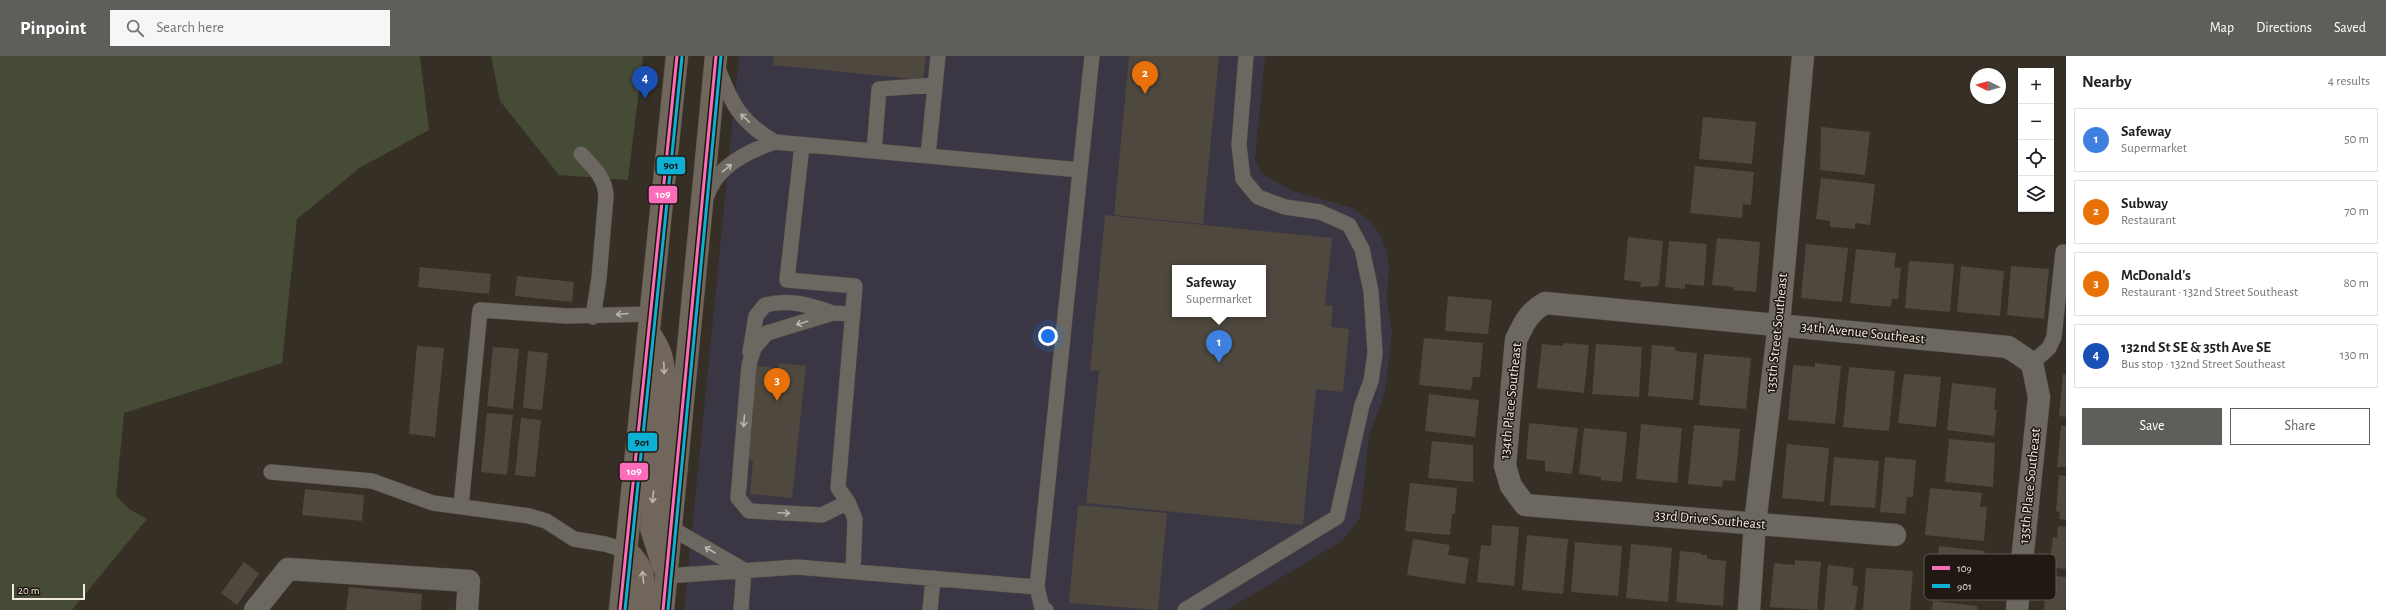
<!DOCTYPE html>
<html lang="en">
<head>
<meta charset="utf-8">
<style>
	:root { --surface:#fff; --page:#f6f6f6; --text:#202124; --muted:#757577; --line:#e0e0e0; --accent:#605e5b }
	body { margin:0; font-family:"Alegreya Sans",sans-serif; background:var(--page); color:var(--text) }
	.controls { position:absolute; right:12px; top:12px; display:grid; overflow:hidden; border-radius:0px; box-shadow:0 1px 3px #0004 }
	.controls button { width:36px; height:36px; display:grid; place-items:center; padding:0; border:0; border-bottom:1px solid var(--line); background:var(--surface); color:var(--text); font:20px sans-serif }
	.compass { position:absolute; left:1970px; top:12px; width:36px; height:36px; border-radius:50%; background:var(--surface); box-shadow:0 1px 3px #0004; rotate:275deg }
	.scale { position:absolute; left:12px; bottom:10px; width:73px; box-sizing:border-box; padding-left:4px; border:2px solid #f1eadf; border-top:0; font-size:11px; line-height:14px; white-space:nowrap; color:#f1eadf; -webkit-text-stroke:3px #1f1911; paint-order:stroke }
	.you { position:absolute; left:1048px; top:280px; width:14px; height:14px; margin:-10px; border:3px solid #fff; border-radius:50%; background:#1a73e8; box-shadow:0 0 0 6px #1a73e833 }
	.badge { display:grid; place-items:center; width:26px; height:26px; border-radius:50%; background:var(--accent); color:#fff; font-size:13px; font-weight:700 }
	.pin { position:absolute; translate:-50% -33px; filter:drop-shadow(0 1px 2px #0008) }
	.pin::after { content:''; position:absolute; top:21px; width:14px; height:12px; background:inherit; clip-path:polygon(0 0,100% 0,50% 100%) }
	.popup { position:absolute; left:1172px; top:209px; width:94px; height:52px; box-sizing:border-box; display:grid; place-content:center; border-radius:0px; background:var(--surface); filter:drop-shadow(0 1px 3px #0005); font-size:13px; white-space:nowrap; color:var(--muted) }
	.popup b { font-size:15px; color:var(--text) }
	.popup::after { content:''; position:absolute; left:50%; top:100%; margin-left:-8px; border:8px solid transparent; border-top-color:var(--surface) }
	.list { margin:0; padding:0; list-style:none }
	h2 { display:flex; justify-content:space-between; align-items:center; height:52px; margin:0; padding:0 16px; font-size:17px }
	h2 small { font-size:13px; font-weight:400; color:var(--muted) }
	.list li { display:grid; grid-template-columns:26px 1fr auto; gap:12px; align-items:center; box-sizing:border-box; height:64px; margin:0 8px 8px; padding:0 8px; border:1px solid var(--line); border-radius:0px }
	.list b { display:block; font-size:15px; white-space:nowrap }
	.list p { margin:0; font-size:13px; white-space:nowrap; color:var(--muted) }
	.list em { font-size:13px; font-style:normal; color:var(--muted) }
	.actions { display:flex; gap:8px; padding:12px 16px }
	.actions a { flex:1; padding:9px 0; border:1px solid var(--accent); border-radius:0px; text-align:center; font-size:14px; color:var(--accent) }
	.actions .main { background:var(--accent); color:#fff }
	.icon { flex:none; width:22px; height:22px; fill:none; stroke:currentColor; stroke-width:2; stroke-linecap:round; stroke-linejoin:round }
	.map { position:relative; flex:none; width:2066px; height:554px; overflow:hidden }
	header { display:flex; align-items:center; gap:24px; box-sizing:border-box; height:56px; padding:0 20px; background:var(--accent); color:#fff }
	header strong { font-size:19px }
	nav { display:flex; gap:22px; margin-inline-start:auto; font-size:14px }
	.search { width:280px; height:36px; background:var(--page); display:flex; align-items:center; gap:10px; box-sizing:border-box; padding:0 14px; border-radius:0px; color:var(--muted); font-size:15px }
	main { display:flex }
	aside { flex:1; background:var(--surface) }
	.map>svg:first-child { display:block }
</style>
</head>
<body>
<header>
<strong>Pinpoint</strong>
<div class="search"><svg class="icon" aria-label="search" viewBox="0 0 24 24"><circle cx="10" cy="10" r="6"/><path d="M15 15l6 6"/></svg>Search here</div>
<nav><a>Map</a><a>Directions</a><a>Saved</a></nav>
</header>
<main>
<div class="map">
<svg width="2066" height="554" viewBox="0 0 2066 554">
	<rect width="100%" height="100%" fill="#352f25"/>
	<!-- commercial -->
	<path fill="#3b3643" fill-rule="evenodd" d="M739,0H1265L1255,103L1261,117L1293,135L1353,152L1367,163L1380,178L1387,197L1389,212L1387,245L1392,277L1385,337L1369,380L1360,462L1342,485L1227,554H684ZM1175,212H1263V258H1175Z"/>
	<!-- green -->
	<path fill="#454b35" d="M0,0H420L429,74L361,111L297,163L282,307L124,357L116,440L129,453L147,463L72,554H0Z
		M491,0H643L628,124L559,119L500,45Z"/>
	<!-- building -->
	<path fill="#4e483e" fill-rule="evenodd" d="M774,0H926L923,24L773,9Z
		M1129,0H1219L1203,168L1114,159Z
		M1703,61L1756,66L1752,108L1699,103Z
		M1821,71L1870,76L1865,119L1820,114Z
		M1695,110L1754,116L1751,149L1743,148L1742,162L1690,157Z
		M1821,122L1875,128L1870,169L1855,167V173L1830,171V165L1816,163Z
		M1105,159L1332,182L1325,249L1333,250L1331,271L1349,273L1343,336L1316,333L1303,469L1086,447L1099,315L1090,314ZM1175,212H1263V258H1175Z
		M1628,181L1663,185L1659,228L1657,230L1640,231L1641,226L1624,224Z
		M1717,182L1760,186L1756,236L1733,234L1734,231L1712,229Z
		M1669,185L1707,188L1704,230L1685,228V233L1665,231Z
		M1806,188L1848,192L1842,246L1801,242Z
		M1856,193L1896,197L1894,211L1901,212L1898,243H1892L1891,251L1850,247Z
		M1909,205L1954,208L1950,256L1905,252Z
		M1961,210L2004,215L2000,260L1957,256Z
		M2011,210L2049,213L2044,263L2007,259Z
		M420,211L491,218L489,238L418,231Z
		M517,220L574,226L572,246L515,240Z
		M1448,240L1492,244L1488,278L1445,275Z
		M1424,282L1483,287L1480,321H1473L1471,334L1419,329Z
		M1563,287L1589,289L1584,337L1537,332L1542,288L1563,290Z
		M1596,288L1642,291L1639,341L1592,338Z
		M1652,289L1675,291V295L1697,297L1693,344L1648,340Z
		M417,290L444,292L435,381L409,378Z
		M493,291L519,293L513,353L487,350Z
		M528,295L548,297L542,354L523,352Z
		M1704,298L1751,302L1746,353L1699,349Z
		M779,307L806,310L792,442L750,438L753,404H747L756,310L778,312Z
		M1815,307L1841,310L1835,368L1788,364L1793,309L1815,311Z
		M1849,311L1895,315L1889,375L1843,371Z
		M1904,318L1941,321L1936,371L1898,367Z
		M2063,318L2066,319V361L2059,360Z
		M1952,327L1996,332L1994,354H1997L1994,380L1947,374Z
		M1429,338L1479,344L1475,381L1425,375Z
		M487,357L513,359L507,419L481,416Z
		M521,362L541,364L535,421L515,419Z
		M1529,367L1578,372L1572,418L1545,415V405L1526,403Z
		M1641,368L1682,372L1677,427L1636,423Z
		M1694,369L1740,373L1735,425L1723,424L1722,431L1688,428Z
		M2061,370H2066V411H2057Z
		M1584,372L1627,376L1622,426L1601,424V421L1579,418Z
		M1949,383L1995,387L1993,431L1945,426Z
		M1432,385L1473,389V426L1428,422Z
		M1787,388L1829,392L1824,446L1782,442Z
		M1834,401L1879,405L1875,452L1830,449Z
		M1885,401L1916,404L1913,441H1907L1905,458L1880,456Z
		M2059,419L2066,420V464L2059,463L2060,456L2056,455Z
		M1410,427L1457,432L1455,458H1452L1450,479L1405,475Z
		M1930,432L1982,437L1980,451H1987L1984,485L1925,479Z
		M305,433L364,439L362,465L302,459Z
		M1078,449L1167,457L1158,554L1069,547Z
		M1492,469L1519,471L1514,530L1477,526L1481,489L1491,490Z
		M2058,470L2066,471V513L2049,511L2053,481L2057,482Z
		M1527,479L1568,483L1563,538L1522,534Z
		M1413,483L1450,489L1448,499L1469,502L1465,528L1407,519Z
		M1575,486L1622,490L1618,540L1571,536Z
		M1631,488L1672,492L1668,546L1626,542Z
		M1939,490L1985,495L1982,527L1977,526L1976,538L1935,534Z
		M1680,495L1701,497V499H1707V503L1726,505L1723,550L1676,546Z
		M1795,504L1821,506L1817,554L1770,551L1774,507L1795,509Z
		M244,506L259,518L237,549L221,537Z
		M1828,509L1854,512L1852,530H1858L1855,554H1824Z
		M1866,512L1913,515L1910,554H1863Z
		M2047,519L2066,521V554H2044Z
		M349,531L422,538L421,554H346Z
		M1933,545L1977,550V554H1932Z"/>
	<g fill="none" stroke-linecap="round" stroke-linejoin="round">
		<defs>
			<path id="lane" d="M717,10C731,47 740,66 775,86
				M802,89L787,224L855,230L838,432L848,446L855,463L853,516
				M874,95L879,33L935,29
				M581,98C593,111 605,121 606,140L599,222L593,261
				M928,100L938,0
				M707,140C716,111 748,95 775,86L1080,114
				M750,296L756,260L765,249C790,243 809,249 833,257
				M2032,307L2049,292L2054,281L2063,196
				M271,416L372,425L433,447L529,460L546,465L574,483L605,488L627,495
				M848,446L822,459L749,455L738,442L749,309L754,292L767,277L833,257L853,258
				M461,450L480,254L567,260L651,258
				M671,472L744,514
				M666,520L797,511L1037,531L1092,0
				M1037,531L1042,552L1046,554
				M741,554L744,514
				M930,554L933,522
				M1185,554L1337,461L1362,349L1371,325L1375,297L1371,235L1362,193L1349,169L1320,156L1285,151L1258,141L1243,123L1239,89L1246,0"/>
			<path id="street" d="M1895,479L1525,449L1511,430L1505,410L1516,284C1524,267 1528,257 1545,247L2008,291L2032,307L2039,341L2017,554
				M255,554L288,513L469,525L467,554
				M1749,554L1755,467L1779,268L1803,0"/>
			<path id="primary" d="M649,277C659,291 663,301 664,318L651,472L663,510
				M627,495C648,515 644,527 642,554
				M620,554L677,0
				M663,554L716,0"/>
		</defs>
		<!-- lane casing -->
		<use href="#lane" stroke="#534d45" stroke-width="16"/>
		<!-- street casing -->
		<use href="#street" stroke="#534d45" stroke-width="23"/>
		<!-- primary casing -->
		<use href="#primary" stroke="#534d45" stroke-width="23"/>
		<!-- lane -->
		<use href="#lane" stroke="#6c6760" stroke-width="15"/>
		<!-- street -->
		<use href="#street" stroke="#6c6760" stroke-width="22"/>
		<!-- primary -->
		<use href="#primary" stroke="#70665c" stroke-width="22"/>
		<defs>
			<path id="bus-1" d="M620,554L677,0
				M663,554L716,0"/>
			<path id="bus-2" d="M625,554L682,1
				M668,554L721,0"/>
		</defs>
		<!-- bus-1 casing -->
		<use href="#bus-1" stroke="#1f1911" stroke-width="6"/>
		<!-- bus-2 casing -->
		<use href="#bus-2" stroke="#1f1911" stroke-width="6"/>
		<!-- bus-1 -->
		<use href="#bus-1" stroke="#fb6dba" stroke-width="3"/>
		<!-- bus-2 -->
		<use href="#bus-2" stroke="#0dafd3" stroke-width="3"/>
	</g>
	<!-- one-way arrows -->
	<defs><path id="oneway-shaft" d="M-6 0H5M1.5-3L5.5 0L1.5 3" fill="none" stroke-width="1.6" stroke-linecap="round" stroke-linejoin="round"/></defs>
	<g stroke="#bcb6ac">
		<use href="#oneway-shaft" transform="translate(745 62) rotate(-137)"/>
		<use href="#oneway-shaft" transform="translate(727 112) rotate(-40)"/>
		<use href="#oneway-shaft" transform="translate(622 258) rotate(175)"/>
		<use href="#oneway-shaft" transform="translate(802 267) rotate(163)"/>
		<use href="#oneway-shaft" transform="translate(744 365) rotate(95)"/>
		<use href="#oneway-shaft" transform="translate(784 457) rotate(3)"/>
		<use href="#oneway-shaft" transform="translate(710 494) rotate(-150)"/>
	</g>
	<g stroke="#bdb5ab">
		<use href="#oneway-shaft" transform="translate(664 312) rotate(87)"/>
		<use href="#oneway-shaft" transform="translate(653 441) rotate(95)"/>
		<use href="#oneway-shaft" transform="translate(643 521) rotate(-96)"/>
	</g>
	<g text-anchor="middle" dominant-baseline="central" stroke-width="3" stroke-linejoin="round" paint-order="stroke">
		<!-- street labels -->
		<g font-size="14" fill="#f1eadf" stroke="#1f1911">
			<text transform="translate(1777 277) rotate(-84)">135th Street Southeast</text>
			<text transform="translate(1863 277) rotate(6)">34th Avenue Southeast</text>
			<text transform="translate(1511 345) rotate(-84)">134th Place Southeast</text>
			<text transform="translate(2030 430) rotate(-84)">135th Place Southeast</text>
			<text transform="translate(1710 464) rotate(5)">33rd Drive Southeast</text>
		</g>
	</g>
	<!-- legend -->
	<rect x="1924" y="498" width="132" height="46" rx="6" fill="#1f1911" stroke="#5e584f" stroke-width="1"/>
	<rect x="1932" y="510" width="18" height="4" fill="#fb6dba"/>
	<rect x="1932" y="528" width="18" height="4" fill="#0dafd3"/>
	<g font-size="11" fill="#f1eadf">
		<text x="1957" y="516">109</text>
		<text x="1957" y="534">901</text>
	</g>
	<g stroke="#1f1911" stroke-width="1.5">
		<rect x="656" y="100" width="30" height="19" rx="4" fill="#0dafd3"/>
		<rect x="648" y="129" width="30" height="19" rx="4" fill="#fb6dba"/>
		<rect x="627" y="376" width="31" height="20" rx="4" fill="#0dafd3"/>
		<rect x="619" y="406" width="30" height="19" rx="4" fill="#fb6dba"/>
	</g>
	<g font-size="11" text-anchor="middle" font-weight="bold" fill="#fff">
		<text x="663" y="142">109</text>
		<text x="634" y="419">109</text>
	</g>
	<g font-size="11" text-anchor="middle" font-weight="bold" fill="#111">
		<text x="671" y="113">901</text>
		<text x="642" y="390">901</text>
	</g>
</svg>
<div class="controls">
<button>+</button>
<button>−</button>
<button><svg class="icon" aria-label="locate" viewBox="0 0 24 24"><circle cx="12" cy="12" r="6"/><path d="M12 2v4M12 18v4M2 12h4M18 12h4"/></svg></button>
<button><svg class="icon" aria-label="layers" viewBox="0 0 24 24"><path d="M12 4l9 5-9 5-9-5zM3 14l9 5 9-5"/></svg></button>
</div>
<svg class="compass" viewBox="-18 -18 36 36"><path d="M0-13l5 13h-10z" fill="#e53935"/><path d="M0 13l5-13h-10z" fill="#757577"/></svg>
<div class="scale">20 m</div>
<div class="you"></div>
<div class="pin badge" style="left:1219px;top:307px;background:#3f7fe0">1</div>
<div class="popup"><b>Safeway</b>Supermarket</div>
<div class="pin badge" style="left:1145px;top:38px;background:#e8710a">2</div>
<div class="pin badge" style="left:777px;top:345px;background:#e8710a">3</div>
<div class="pin badge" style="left:645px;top:43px;background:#1a4fb4">4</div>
</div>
<aside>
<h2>Nearby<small>4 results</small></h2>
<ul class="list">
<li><span class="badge" style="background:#3f7fe0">1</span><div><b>Safeway</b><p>Supermarket</p></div><em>50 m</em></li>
<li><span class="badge" style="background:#e8710a">2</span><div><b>Subway</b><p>Restaurant</p></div><em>70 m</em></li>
<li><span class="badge" style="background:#e8710a">3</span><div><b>McDonald's</b><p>Restaurant · 132nd Street Southeast</p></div><em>80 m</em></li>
<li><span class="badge" style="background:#1a4fb4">4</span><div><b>132nd St SE &amp; 35th Ave SE</b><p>Bus stop · 132nd Street Southeast</p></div><em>130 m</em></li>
</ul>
<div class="actions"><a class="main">Save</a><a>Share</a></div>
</aside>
</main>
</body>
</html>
